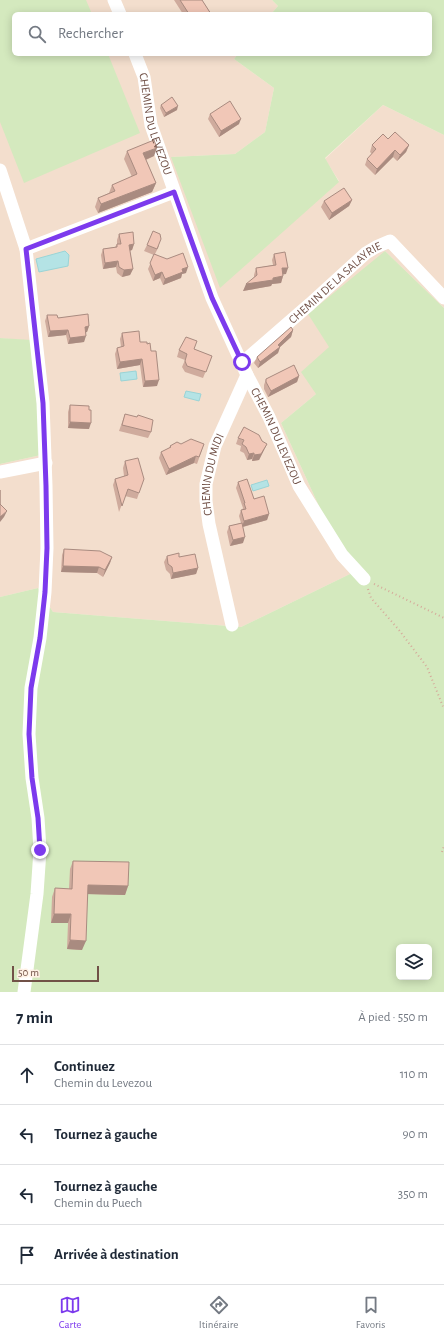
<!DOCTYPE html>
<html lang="fr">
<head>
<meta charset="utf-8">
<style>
	:root { --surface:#fff; --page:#f2f2f3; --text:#1f2937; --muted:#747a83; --line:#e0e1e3; --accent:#7c3aed }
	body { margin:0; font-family:"Alegreya Sans",sans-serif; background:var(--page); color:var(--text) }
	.controls { position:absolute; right:12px; bottom:12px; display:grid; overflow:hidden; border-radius:6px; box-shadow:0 2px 10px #0003 }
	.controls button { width:36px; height:36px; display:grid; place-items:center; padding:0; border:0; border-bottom:1px solid var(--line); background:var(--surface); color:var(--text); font:20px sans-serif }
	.scale { position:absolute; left:12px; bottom:10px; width:87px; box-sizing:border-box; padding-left:4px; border:2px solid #715147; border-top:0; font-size:11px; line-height:14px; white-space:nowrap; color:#715147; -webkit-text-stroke:3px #fff1e5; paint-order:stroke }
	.stop { position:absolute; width:12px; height:12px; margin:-9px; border:3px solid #7c3aed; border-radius:50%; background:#fff }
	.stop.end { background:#7c3aed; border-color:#fff; box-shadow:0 1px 4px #0008 }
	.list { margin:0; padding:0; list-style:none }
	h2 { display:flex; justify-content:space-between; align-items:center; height:52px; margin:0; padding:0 16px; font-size:17px }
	h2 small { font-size:13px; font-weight:400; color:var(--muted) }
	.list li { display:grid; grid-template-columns:26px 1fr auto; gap:12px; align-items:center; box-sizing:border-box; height:60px; padding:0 16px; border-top:1px solid var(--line) }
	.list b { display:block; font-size:15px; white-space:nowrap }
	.list p { margin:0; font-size:13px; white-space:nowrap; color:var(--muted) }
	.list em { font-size:13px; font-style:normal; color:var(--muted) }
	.icon { flex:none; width:22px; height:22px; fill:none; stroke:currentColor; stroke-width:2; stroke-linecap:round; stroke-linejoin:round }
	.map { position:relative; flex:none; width:444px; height:992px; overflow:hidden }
	.search { position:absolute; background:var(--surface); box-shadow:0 2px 10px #0003; left:12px; right:12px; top:12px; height:44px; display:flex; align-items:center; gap:10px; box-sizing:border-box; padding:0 14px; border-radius:6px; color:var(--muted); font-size:15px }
	.sheet { height:292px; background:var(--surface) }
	nav { display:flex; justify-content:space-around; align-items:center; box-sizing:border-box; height:56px; border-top:1px solid var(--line); background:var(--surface); font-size:11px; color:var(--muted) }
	nav a { display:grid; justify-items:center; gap:2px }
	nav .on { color:var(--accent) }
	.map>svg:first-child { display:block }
</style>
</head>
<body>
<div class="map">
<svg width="444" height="992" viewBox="0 0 444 992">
	<rect width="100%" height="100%" fill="#fceddf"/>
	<!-- residential -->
	<path fill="#f3decd" d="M0,0H272L278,6L271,14H14V54H238L234,59L274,88L265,132L235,154L171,157L339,181L325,159L383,105L444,135V308L385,251L329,347L316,394L281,423L350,574L241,627L53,612L38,588L0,597V464L41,455L32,341L0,338Z"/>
	<!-- green -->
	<path fill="#d4e9be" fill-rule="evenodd" d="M0,0H86L92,14H14V54H108L140,133L24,183L0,122Z
		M272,0H444V135L383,105L325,158L339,182L220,288L171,157L235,154L265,132L274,88L234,59L238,54H430V14H271L278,6Z
		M385,251L444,308V992H0V597L38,588L53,612L241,627L350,574L281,423L316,394L301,372L329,347L308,314ZM399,947H429V977H399Z
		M0,338L32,340L41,455L0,464Z"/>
	<!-- water -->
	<path fill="#b4e3e5" stroke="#9ad4d6" d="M65,251L69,255L68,266L39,272L36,259Z
		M136,371L137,379L121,381L120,373Z
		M186,391L201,394L199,401L184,397Z
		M267,480L269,486L253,491L251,485Z"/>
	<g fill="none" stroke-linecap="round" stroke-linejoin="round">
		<!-- path -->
		<path stroke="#d5aa9a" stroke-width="2" stroke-dasharray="1 3" stroke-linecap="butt" d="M374,584L444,618
			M368,589L371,598L399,630L427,667L444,709
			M442,852L444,846"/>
		<!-- minor -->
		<g stroke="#fff" stroke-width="13">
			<path d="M114,0L120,14"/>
			<path id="s1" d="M135,54L144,77L151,125L212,298L247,375L269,417L299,486L342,555L364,579"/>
			<path d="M0,170L26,249L43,403L46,486L47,548L45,592L40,638L31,688L29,734L32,778L38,818L40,850L37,894L24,992"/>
			<path d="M26,249L174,192"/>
			<path id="s2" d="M242,363L310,304L366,253L376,247L390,241L444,298"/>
			<path d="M0,472L46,463"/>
			<path id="s3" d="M232,625L209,524L206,501V484L215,446L247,375"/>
		</g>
	</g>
	<!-- wall -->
	<path fill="#cfab9d" d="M174,0H202L211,14H183Z
		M161,105L177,110L164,117L160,108Z
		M210,114L239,124L219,137L208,119Z
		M388,139L409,145L406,152L397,161L393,157L375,175L365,165L367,159L372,154L370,152L372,145Z
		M127,151L154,156L146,160L156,183L152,192L98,213L95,207L98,198L109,193L112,185L132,177L124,159Z
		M352,200L349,206L329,220L321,207L324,201Z
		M119,234L134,244L132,250L130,251L133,269L130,275L122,277L117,273L116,267L103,269L101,255L103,249L115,247L117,244V240Z
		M147,245L159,246L155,254L186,273L182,274L181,278L163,285L160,278L153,281L148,269L154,255L144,251Z
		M274,254L286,274H283V276L281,283L272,284L271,286L243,291L254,277V275L256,268L273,265L272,260Z
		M47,315L89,326L87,332H86L84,342L68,344L66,335L48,337L45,321Z
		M293,330L291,337L280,347L278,353L258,368L254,363L257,357Z
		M122,333L140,342L157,386L143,387L140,365L117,369L115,354L117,348L121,347L120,339Z
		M194,349L212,356L203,378L185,372L182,367L185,360L177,357L179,350Z
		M299,376L297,382L268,397L264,389V385L266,379Z
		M70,405L89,429L68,428V412Z
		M125,414L151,432L148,438L119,431Z
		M238,438L264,450L259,460L252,461V459L247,460L244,453L240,451L241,446L236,444Z
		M181,444H204L197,464L194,463L166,475L159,458L161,452L169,448L170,446Z
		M125,461L139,493L137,499L125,496L119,512L113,485L115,479L124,476L123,468Z
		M238,482L269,514L267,520L243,527V543L230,546L227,532L229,526L241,523L239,516L241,510H242L243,508L236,488Z
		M64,549L112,557L110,563L103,577L97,573L61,572L62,555Z
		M167,556L179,557L198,568L196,574L171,579L170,574L166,570L164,562Z
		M73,861L128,886L125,895L87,894L82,950L67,949L68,923H51L52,897L55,888L69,889L70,869Z"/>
	<!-- shaded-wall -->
	<path fill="#a98b80" d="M178,106L177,110L164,117L166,113Z
		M241,119L239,124L219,137L221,131Z
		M409,145L406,152L397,161L400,155Z
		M157,148L154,156L140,162L143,153Z
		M395,150L393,157L375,175L377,169Z
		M156,183L152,192L98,213L101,204Z
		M352,200L349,206L329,220L332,213Z
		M134,244L132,250L127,251L129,245Z
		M118,261L116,267L103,269L105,263Z
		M188,267L186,273L182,274L181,278L163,285L165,279L182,269Z
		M282,268H288L286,274L280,275Z
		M133,269L130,275L122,277L124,270Z
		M162,272L160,278L153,281L155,275Z
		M283,276L281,283L272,284L271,286L243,291L246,284Z
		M89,326L87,332L83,333L85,327Z
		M68,330L66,335L48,337L50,331Z
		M293,330L291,337L280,347L278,353L258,368L260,362Z
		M86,336L84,342L68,344L70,338Z
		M142,359L140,365L117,369L120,362Z
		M299,376L297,382L268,397L271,391Z
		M159,380L157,386L143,387L145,381Z
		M70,422L91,423L89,429L68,428Z
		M267,444L259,460L252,461L254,455Z
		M254,453L252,459L247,460L249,454Z
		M196,456L194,463L166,475L169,469Z
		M7,511L4,517L0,522V517Z
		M269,514L267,520L242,527L244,521Z
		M245,537L243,543L230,546L233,540Z
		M112,557L110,563L103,577L105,570Z
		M63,566L99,567L97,573L61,572Z
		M198,568L196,574L171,579L173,573Z
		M88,885L128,886L125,895L85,894Z
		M54,914H71L68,923H51Z
		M70,940L86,941L82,950L67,949Z"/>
	<!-- building -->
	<path fill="#f1c7b7" stroke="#a98b80" d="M180,0H202L211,14H189Z
		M172,97L178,106L166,113L161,105Z
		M230,101L241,119L221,131L210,114Z
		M395,132L409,145L400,155L395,150L377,169L367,159L376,149L372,145L383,134L388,139Z
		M154,140L157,148L143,153L156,183L101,204L98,198L115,191L112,185L137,174L127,151Z
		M344,188L352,200L332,213L324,201Z
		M153,231L160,234L161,239L157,249L147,245Z
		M133,232L134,244L129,245L133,269L124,270L119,267L118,261L105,263L103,249L117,247V244H121L119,234Z
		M285,252L288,268H282L283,276L273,278V280L246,284L257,275L256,268L276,265L274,254Z
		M183,253L188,267L182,269L183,272L165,279L162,272L155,275L150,263L154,254L167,259Z
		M88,314L89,326L85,327L86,336L70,338L68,330L50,331L47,315H57L58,318Z
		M291,327L293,330L278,345L280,347L260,362L257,357Z
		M139,331L140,342H147V344L150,343L151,351H156L159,380L145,381L142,359L120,362L117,348L124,346L122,333Z
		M186,337L197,341L194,349L212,356L206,372L187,366L185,361L187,354L179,350Z
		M294,365L299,376L271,391L266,382V379Z
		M70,405L89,406V410H91V423L70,422Z
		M125,414L137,417L138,415L153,420L151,432L122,425Z
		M244,427L259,435L262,441L267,444L261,454L254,455V453L249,454L246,447L242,444L244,440L238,438Z
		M191,439L204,444L199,457L196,456L169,469L161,452L171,447L170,446L177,442L181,444Z
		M138,458L144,479L139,493L128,489L122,506L115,479L128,475L125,461Z
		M247,479L254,499L264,496L269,514L244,521L241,510L246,509L244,503H245L238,482Z
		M0,490V504L7,511L0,517Z
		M242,523L245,537L233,540L229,526Z
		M64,549L100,551L112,557L105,570L99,567L63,566Z
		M179,553V557L195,554L198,568L173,573L172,567L168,564L167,556Z
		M73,861L129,862L128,886L88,885L86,941L70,940L71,914H54L55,888L72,889Z"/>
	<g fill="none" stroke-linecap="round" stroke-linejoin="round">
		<!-- route -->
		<path stroke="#7c3aed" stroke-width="5" d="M40,850L38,818L32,778L29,734L31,688L40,638L45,592L47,548L46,486L43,403L26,249L174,192L212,298L242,362"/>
	</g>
	<g text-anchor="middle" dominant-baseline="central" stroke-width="3" stroke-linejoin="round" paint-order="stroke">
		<!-- street labels -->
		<g font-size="12" fill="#715147" stroke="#fff1e5">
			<text stroke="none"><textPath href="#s1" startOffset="73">CHEMIN DU LEVEZOU</textPath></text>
			<text stroke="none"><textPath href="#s2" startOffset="123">CHEMIN DE LA SALAYRIE</textPath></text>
			<text stroke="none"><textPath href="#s1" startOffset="409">CHEMIN DU LEVEZOU</textPath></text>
			<text stroke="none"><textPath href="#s3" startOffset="154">CHEMIN DU MIDI</textPath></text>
		</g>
	</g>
</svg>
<div class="controls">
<button><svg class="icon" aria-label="layers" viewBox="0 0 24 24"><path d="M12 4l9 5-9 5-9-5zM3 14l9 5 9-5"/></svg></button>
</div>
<div class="scale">50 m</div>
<div class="stop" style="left:242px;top:362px"></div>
<div class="stop end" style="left:40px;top:850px"></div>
<div class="search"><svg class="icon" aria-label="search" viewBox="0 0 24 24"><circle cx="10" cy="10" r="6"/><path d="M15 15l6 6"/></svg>Rechercher</div>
</div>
<section class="sheet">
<h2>7 min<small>À pied · 550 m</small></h2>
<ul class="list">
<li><svg class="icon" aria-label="ahead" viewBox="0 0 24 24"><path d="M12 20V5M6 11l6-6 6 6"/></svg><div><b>Continuez</b><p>Chemin du Levezou</p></div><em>110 m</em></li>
<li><svg class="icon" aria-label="left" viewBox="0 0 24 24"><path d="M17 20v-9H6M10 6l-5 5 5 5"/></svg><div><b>Tournez à gauche</b></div><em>90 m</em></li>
<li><svg class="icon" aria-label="left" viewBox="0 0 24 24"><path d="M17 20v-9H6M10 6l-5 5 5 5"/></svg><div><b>Tournez à gauche</b><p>Chemin du Puech</p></div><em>350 m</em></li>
<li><svg class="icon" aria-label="arrive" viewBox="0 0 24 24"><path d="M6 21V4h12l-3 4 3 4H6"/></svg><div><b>Arrivée à destination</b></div></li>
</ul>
</section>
<nav>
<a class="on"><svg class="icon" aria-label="map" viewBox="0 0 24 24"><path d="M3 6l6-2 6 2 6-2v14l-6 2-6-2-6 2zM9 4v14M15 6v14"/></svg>Carte</a>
<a><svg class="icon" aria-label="directions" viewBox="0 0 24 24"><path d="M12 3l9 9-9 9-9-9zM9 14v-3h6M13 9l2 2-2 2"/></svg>Itinéraire</a>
<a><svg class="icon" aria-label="saved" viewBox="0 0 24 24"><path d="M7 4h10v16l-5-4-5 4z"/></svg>Favoris</a>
</nav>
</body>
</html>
